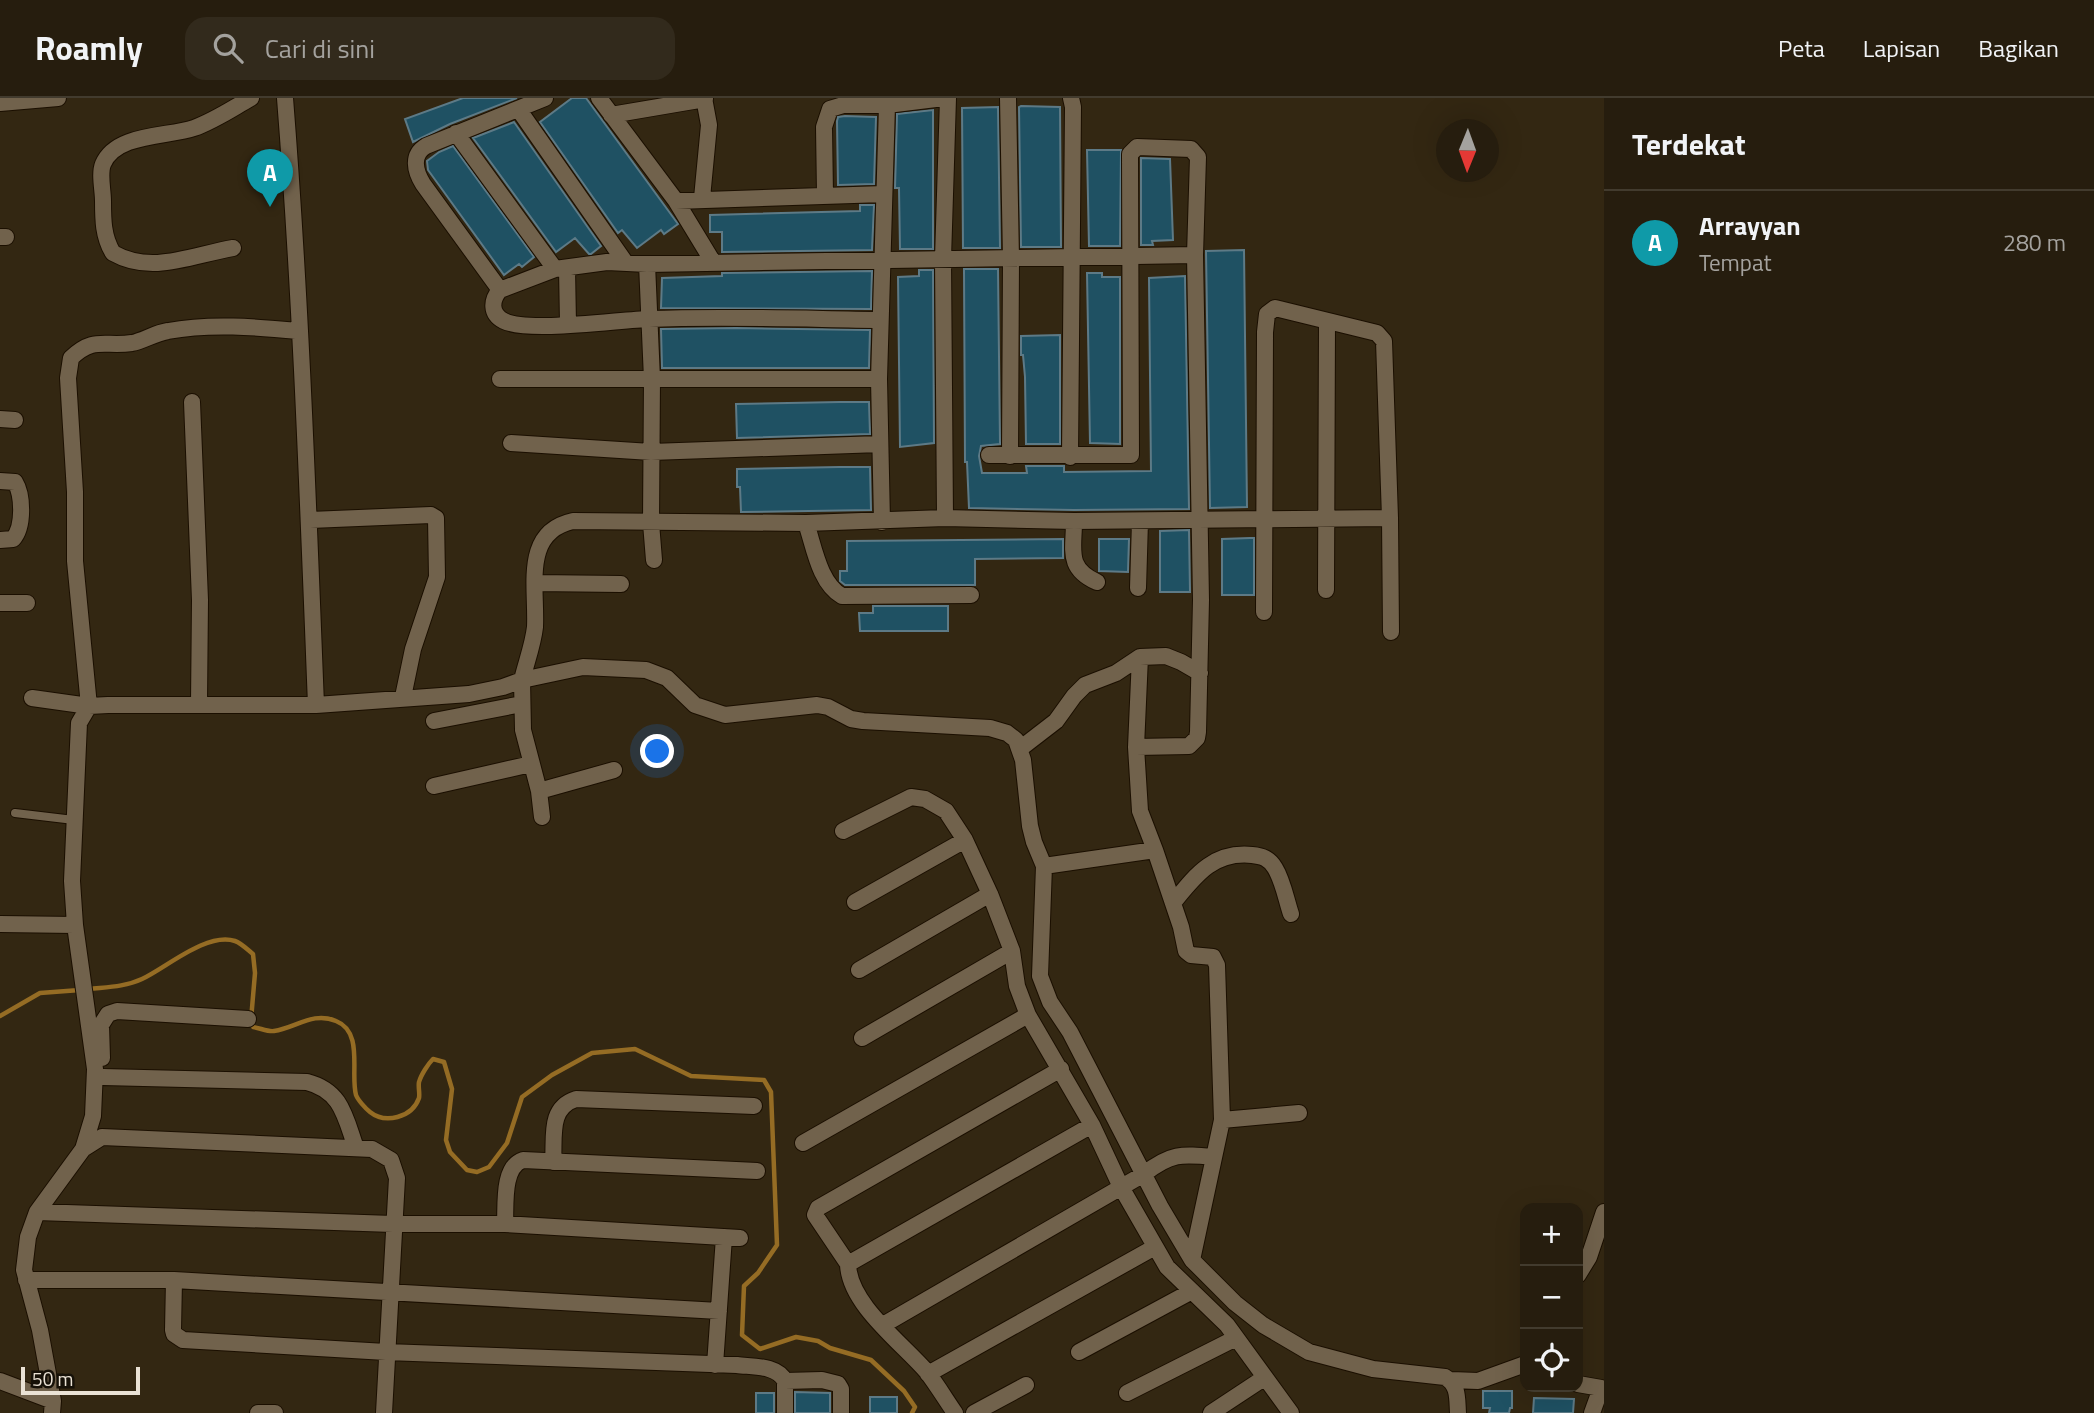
<!DOCTYPE html>
<html lang="id">
<head>
<meta charset="utf-8">
<style>
	:root { --surface:#261d0e; --page:#322a1c; --text:#f1f3f6; --muted:#a4a29e; --line:#423b2e; --accent:#1fc9fd }
	body { margin:0; font-family:"Titillium Web",sans-serif; background:var(--page); color:var(--text) }
	.controls { position:absolute; right:21px; bottom:21px; display:grid; overflow:hidden; border-radius:14px; box-shadow:0 7px 28px #0002 }
	.controls button { width:63px; height:63px; display:grid; place-items:center; padding:0; border:0; border-bottom:2px solid var(--line); background:var(--surface); color:var(--text); font:35px sans-serif }
	.compass { position:absolute; left:1436px; top:21px; width:63px; height:63px; border-radius:50%; background:var(--surface); box-shadow:0 7px 28px #0002; rotate:181deg }
	.scale { position:absolute; left:21px; bottom:18px; width:119px; box-sizing:border-box; padding-left:7px; border:4px solid #eae2d5; border-top:0; font-size:19px; line-height:24px; white-space:nowrap; color:#eae2d5; -webkit-text-stroke:5px #161108; paint-order:stroke }
	.you { position:absolute; left:658px; top:654px; width:24px; height:24px; margin:-18px; border:5px solid #fff; border-radius:50%; background:#1a73e8; box-shadow:0 0 0 10px #1a73e833 }
	.badge { display:grid; place-items:center; width:46px; height:46px; border-radius:50%; background:var(--accent); color:#fff; font-size:23px; font-weight:700 }
	.pin { position:absolute; translate:-50% -58px; filter:drop-shadow(0 2px 4px #0008) }
	.pin::after { content:''; position:absolute; top:37px; width:24px; height:21px; background:inherit; clip-path:polygon(0 0,100% 0,50% 100%) }
	.list { margin:0; padding:0; list-style:none }
	h2 { display:flex; justify-content:space-between; align-items:center; height:91px; margin:0; padding:0 28px; font-size:30px }
	h2 small { font-size:23px; font-weight:400; color:var(--muted) }
	.list li { display:grid; grid-template-columns:46px 1fr auto; gap:21px; align-items:center; box-sizing:border-box; height:105px; padding:0 28px; border-top:2px solid var(--line) }
	.list b { display:block; font-size:26px; white-space:nowrap }
	.list p { margin:0; font-size:23px; white-space:nowrap; color:var(--muted) }
	.list em { font-size:23px; font-style:normal; color:var(--muted) }
	.icon { flex:none; width:38px; height:38px; fill:none; stroke:currentColor; stroke-width:2; stroke-linecap:round; stroke-linejoin:round }
	.map { position:relative; flex:none; width:1604px; height:1315px; overflow:hidden }
	header { display:flex; align-items:center; gap:42px; box-sizing:border-box; height:98px; padding:0 35px; background:var(--surface); border-bottom:2px solid var(--line) }
	header strong { font-size:33px }
	nav { display:flex; gap:38px; margin-inline-start:auto; font-size:24px }
	.search { width:490px; height:63px; background:var(--page); display:flex; align-items:center; gap:18px; box-sizing:border-box; padding:0 24px; border-radius:21px; color:var(--muted); font-size:26px }
	main { display:flex }
	aside { flex:1; background:var(--surface) }
	.map>svg:first-child { display:block }
</style>
</head>
<body>
<header>
<strong>Roamly</strong>
<div class="search"><svg class="icon" aria-label="search" viewBox="0 0 24 24"><circle cx="10" cy="10" r="6"/><path d="M15 15l6 6"/></svg>Cari di sini</div>
<nav><a>Peta</a><a>Lapisan</a><a>Bagikan</a></nav>
</header>
<main>
<div class="map">
<svg width="1604" height="1315" viewBox="0 0 1604 1315">
	<rect width="100%" height="100%" fill="#332712"/>
	<g fill="none" stroke-linecap="round" stroke-linejoin="round">
		<!-- stream -->
		<path stroke="#956c24" stroke-width="4.5" d="M89,891C107,889 125,889 142,881C166,870 206,834 235,843C241,845 248,852 253,856L255,875L251,922L253,929C260,930 268,934 274,933C296,930 313,913 336,923C364,934 350,975 356,997C358,1002 365,1010 370,1014C385,1026 412,1020 419,1000C420,995 418,989 419,984C421,977 428,966 433,961L444,964L452,991L446,1042L450,1054L467,1072L477,1074L489,1069L507,1045L522,999L552,977L592,955L635,951L691,978L764,982L771,994L777,1147L758,1175L744,1188L742,1237L760,1251L796,1239L818,1243L830,1250L871,1262L904,1293L915,1309L912,1315
			M0,918L40,895L80,892"/>
	</g>
	<!-- building -->
	<path fill="#1f5163" stroke="#5d7a86" stroke-width="2" d="M463,0H517L450,26L413,44L405,21Z
		M572,0H586L678,126L664,136L661,132L637,150L622,132L618,135L540,24Z
		M1021,8L1060,9L1061,149H1021L1019,9Z
		M998,9L1000,150H963L962,10Z
		M933,12V151H900L899,90H895L897,16Z
		M845,18L876,19L874,86L838,87L837,23L838,19Z
		M514,24L601,148L591,156H589L575,140L556,154L473,40Z
		M453,48L534,159L522,169L519,166L504,177L428,72L427,63L439,54Z
		M1087,52H1121L1120,148H1089Z
		M1141,60L1170,61L1173,142L1152,143L1153,147H1141Z
		M860,107H874L872,152L722,154V134H710V117L860,113Z
		M1244,152L1247,409L1210,410L1206,153Z
		M964,171H998L1000,346L981,348L979,358L982,375H1027L1026,368H1064V374L1151,373L1149,180L1185,178L1189,411L1074,412L969,410L967,364H965Z
		M919,172H933L934,345L900,349L898,179L919,178Z
		M872,173L871,211L661,210L662,180L722,178V175Z
		M1087,175H1102V179H1120V346L1090,345Z
		M736,230L870,232L869,270H662L661,231Z
		M1060,237V346H1026L1025,279L1023,257H1021V238Z
		M840,304H869L870,336L737,340L736,306Z
		M839,369H870L871,412L741,414L740,389H737V371Z
		M1189,432L1190,494H1160V433Z
		M1250,440H1254V497H1222V441Z
		M1063,441V460L975,461V487H845L840,483V473H847V443Z
		M1099,441H1129L1128,474L1099,473Z
		M873,508H948V533H860L859,515H873Z
		M1483,1293H1512V1310H1510L1509,1315H1489L1490,1310H1483Z
		M795,1294L830,1295V1315H795Z
		M756,1295H774V1315H756Z
		M870,1299H897V1315H870Z
		M1534,1300L1574,1301L1573,1315H1533Z"/>
	<g fill="none" stroke-linecap="round" stroke-linejoin="round">
		<defs>
			<path id="lane" d="M15,715L74,722"/>
			<path id="street" d="M599,0L676,103L713,164
				M1008,0L1011,161L1010,358
				M0,5L58,0
				M519,12L625,164
				M611,17L705,1
				M456,35L555,171
				M825,97L824,29L830,11L843,7H887L944,0
				M702,100L709,27L704,0
				M676,103L884,96
				M0,139H6
				M233,150C192,157 152,177 113,155C103,139 103,121 103,103C103,92 99,76 103,66C116,35 168,39 194,30C214,23 233,10 251,0
				M647,166L652,281L651,425L654,462
				M567,170L568,226
				M500,192L423,86C415,73 411,57 426,48L545,0
				M880,222C803,221 726,218 649,221C618,222 528,235 504,223C490,216 491,202 500,192L555,171L607,164L647,166L1195,157
				M500,281H879
				M192,304L200,502L199,605
				M0,321L15,322
				M511,345L651,354L880,346
				M989,357H1131L1130,56L1137,49L1191,51L1198,59L1195,157L1201,502L1198,634L1197,640L1189,648L1136,649
				M1070,359L1073,9L1071,0
				M0,383L15,384C23,397 24,429 13,441L0,442
				M945,420L943,161L948,0
				M310,422L431,417L436,420L437,479L413,551L403,599
				M1074,423C1074,452 1066,470 1097,484
				M882,424L879,281L887,7
				M806,425C814,448 819,485 842,498L971,497
				M535,485L621,486
				M1138,490L1140,423
				M1326,492L1327,224
				M0,505H27
				M1264,514L1265,234L1267,216L1275,210L1377,235L1384,243L1390,420L1391,534
				M32,600L89,608L75,463V394L68,280L71,260C94,238 104,249 132,245C143,243 155,235 168,233C210,225 256,229 299,233
				M316,607L469,596L503,589L522,582C526,565 533,547 535,529C537,489 522,434 573,423L806,425L945,420L1074,423L1390,420
				M434,623L522,606
				M1021,650L1056,623L1074,598L1085,587L1116,575L1140,559L1166,558L1181,564L1200,575
				M614,672L539,693L523,632L522,582L583,569L646,572L667,580L695,607L725,617L817,607L828,609L851,621L863,623L990,630L1007,635L1016,642L1023,662L1030,728L1034,744L1044,768L1040,878L1050,904L1070,934L1160,1108L1192,1162L1235,1205L1263,1227L1309,1254L1373,1271L1445,1279C1459,1287 1457,1301 1458,1315
				M434,688L531,666
				M539,693L542,719
				M843,733L911,699L925,701L946,713L965,742L990,796L1012,853L1017,888L1028,917L1092,1027L1121,1089L1167,1169L1227,1227L1291,1315
				M1155,752L1181,829L1186,853L1191,857L1213,859L1217,867L1222,1022L1192,1162
				M1044,768L1155,752L1140,713L1136,649L1140,559
				M855,804L965,742
				M1173,805C1195,778 1213,753 1252,757C1262,758 1269,760 1275,770C1283,783 1286,801 1291,816
				M0,826L75,827
				M859,872L990,796
				M862,940L1012,853
				M102,960L101,927L108,916L117,913L248,921
				M1061,971L818,1110L815,1117L848,1166L1092,1027
				M103,979L307,984C342,993 345,1019 356,1050
				M1222,1022L1299,1015
				M803,1045L1028,917
				M83,1051L102,1039L372,1051L391,1062L397,1080L384,1315
				M553,1064C555,1039 548,1010 576,1001L754,1008
				M37,1114L393,1126H505L740,1140
				M505,1126C506,1107 502,1069 523,1062L757,1073
				M848,1166C849,1206 901,1244 927,1274C937,1287 946,1302 955,1315
				M1578,1177L1589,1159L1604,1114
				M26,1182H174L719,1213
				M174,1182L173,1232L174,1236L183,1242L386,1254L737,1267C753,1269 777,1267 785,1283L822,1282L838,1286L841,1291V1315
				M883,1227L1144,1076C1171,1055 1181,1056 1214,1059
				M1079,1254L1192,1193
				M715,1267L724,1139
				M928,1276L1155,1149
				M1451,1282L1478,1283L1525,1266
				M0,1283L53,1303
				M1578,1286L1601,1290L1592,1315
				M1127,1295L1236,1240
				M52,1315L53,1303L40,1232L24,1172L28,1139L37,1114L83,1051L93,1018L95,971L75,827L72,783L79,625L89,608L108,607H316C308,405 301,202 285,0
				M258,1315H275
				M785,1315V1283
				M974,1315L1026,1287
				M1211,1315L1264,1280"/>
		</defs>
		<!-- lane casing -->
		<use href="#lane" stroke="#1b0f00" stroke-width="10"/>
		<!-- street casing -->
		<use href="#street" stroke="#1b0f00" stroke-width="18"/>
		<!-- lane -->
		<use href="#lane" stroke="#71624c" stroke-width="8"/>
		<!-- street -->
		<use href="#street" stroke="#71624c" stroke-width="16"/>
	</g>
</svg>
<div class="controls">
<button>+</button>
<button>−</button>
<button><svg class="icon" aria-label="locate" viewBox="0 0 24 24"><circle cx="12" cy="12" r="6"/><path d="M12 2v4M12 18v4M2 12h4M18 12h4"/></svg></button>
</div>
<svg class="compass" viewBox="-18 -18 36 36"><path d="M0-13l5 13h-10z" fill="#e53935"/><path d="M0 13l5-13h-10z" fill="#a4a29e"/></svg>
<div class="scale">50 m</div>
<div class="you"></div>
<div class="pin badge" style="left:270px;top:109px;background:#0f9aa8">A</div>
</div>
<aside>
<h2>Terdekat<small></small></h2>
<ul class="list">
<li><span class="badge" style="background:#0f9aa8">A</span><div><b>Arrayyan</b><p>Tempat</p></div><em>280 m</em></li>
</ul>
</aside>
</main>
</body>
</html>
